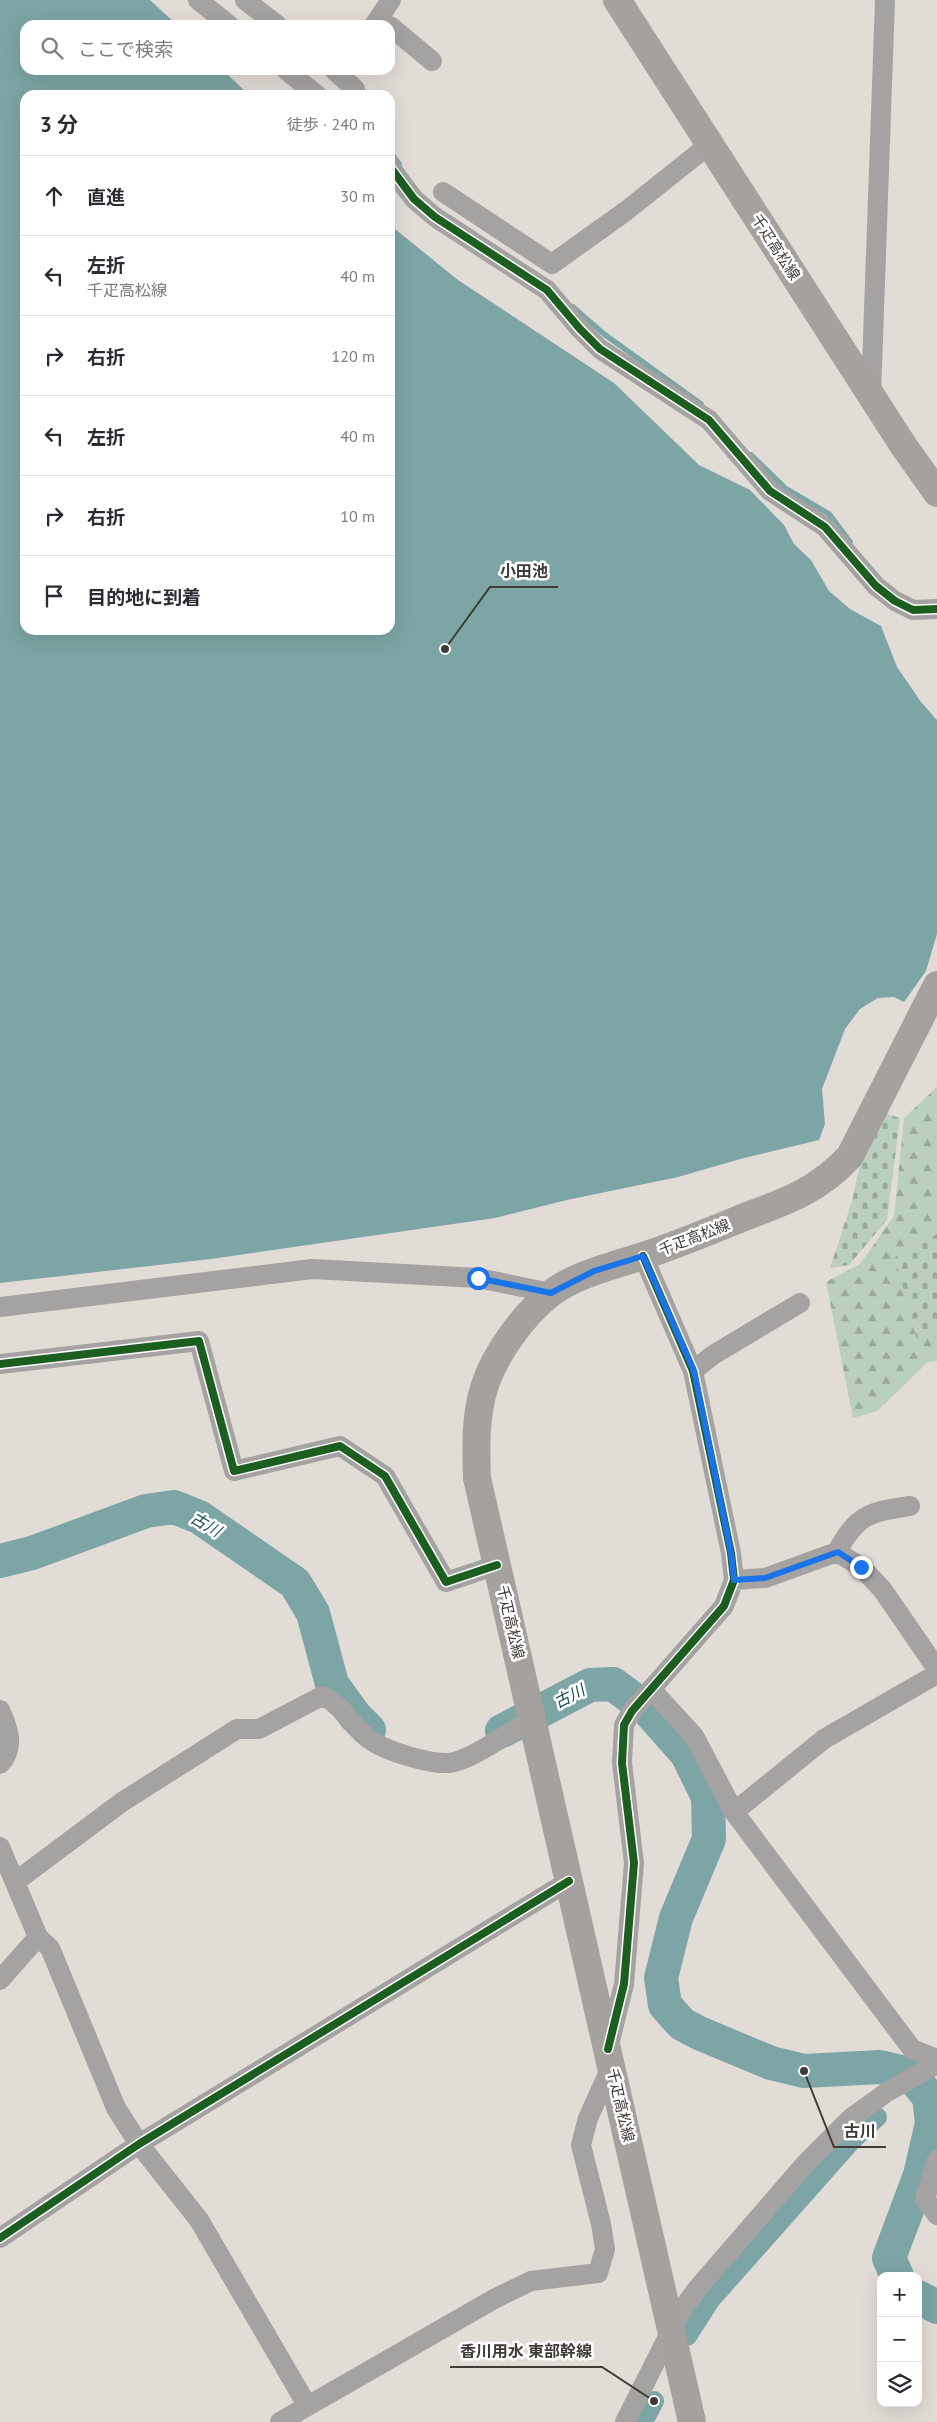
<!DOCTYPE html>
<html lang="ja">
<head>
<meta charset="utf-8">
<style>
	:root { --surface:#fff; --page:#f7f7f7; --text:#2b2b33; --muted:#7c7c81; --line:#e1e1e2 }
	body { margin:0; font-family:"PT Sans","Noto Sans JP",sans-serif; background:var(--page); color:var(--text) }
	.controls { position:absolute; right:15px; bottom:15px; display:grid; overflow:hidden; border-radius:10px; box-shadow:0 5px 20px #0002 }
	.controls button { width:45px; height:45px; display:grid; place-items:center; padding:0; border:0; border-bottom:1px solid var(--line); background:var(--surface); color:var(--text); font:25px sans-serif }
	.stop { position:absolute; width:15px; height:15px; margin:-11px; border:4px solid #1a73e8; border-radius:50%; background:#fff }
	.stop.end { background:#1a73e8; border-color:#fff; box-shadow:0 1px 5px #0008 }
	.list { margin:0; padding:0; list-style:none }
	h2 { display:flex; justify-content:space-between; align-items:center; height:65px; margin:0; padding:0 20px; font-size:21px }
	h2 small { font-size:16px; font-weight:400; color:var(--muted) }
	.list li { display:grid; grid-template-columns:32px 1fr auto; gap:15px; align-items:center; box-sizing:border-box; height:80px; padding:0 20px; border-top:1px solid var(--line) }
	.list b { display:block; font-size:19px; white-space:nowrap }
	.list p { margin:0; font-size:16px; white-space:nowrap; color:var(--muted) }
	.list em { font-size:16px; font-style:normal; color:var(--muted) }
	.icon { flex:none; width:28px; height:28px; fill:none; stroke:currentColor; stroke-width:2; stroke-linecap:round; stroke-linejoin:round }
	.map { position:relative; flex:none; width:937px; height:2422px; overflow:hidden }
	.search { position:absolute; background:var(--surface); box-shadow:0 5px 20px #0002; left:20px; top:20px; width:375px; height:55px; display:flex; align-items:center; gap:12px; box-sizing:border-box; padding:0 18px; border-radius:15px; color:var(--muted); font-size:19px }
	.panel { position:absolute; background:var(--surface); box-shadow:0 5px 20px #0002; left:20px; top:90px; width:375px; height:545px; border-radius:15px }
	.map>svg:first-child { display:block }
</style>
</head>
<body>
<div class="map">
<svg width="937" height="2422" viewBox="0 0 937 2422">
	<defs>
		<pattern id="forest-firs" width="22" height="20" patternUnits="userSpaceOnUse" patternTransform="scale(1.25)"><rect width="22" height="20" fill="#bacfbf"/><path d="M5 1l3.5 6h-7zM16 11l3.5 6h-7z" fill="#99a99c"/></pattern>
		<pattern id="cemetery-stones" width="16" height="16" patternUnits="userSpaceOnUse" patternTransform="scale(1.25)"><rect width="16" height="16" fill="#bacfbf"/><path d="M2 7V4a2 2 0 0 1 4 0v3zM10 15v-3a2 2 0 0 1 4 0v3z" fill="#99a99c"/></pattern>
	</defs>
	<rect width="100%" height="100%" fill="#e2dcd7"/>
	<!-- forest -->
	<path fill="url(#forest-firs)" d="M937,1087V1361L928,1362L877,1411L853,1418L826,1282L860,1264L894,1216L904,1118Z"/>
	<!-- cemetery -->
	<path fill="url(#cemetery-stones)" d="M879,1111L900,1118L887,1220L849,1265L830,1268L852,1201L865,1141Z
		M937,1234V1322L928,1335L917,1340L895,1257Z"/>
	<!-- water -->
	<path fill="#7da5a5" d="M0,0H150L177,25H25V70H223L249,95H25V630H390V225L458,280L614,383L699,465L750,490L784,525L794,544L811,560L829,591L850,609L881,626L897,667L921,702L937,720V934L926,971L904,1002L894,997L878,998L860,1009L845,1029L822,1089L825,1124L819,1140L744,1158L678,1177L567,1200L495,1218L211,1259L0,1283Z"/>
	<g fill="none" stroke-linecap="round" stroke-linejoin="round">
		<!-- stream -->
		<path stroke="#7da5a5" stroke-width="5.5" d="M390,152L399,164
			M573,307L604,334L701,404
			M751,455L785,488L829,514L850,542"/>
		<!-- canal -->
		<path stroke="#7da5a5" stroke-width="20" d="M687,2336L710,2300L850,2142L877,2117
			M643,2422L654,2401"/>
		<!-- river -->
		<path stroke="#7da5a5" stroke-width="34" d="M0,1561L32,1553L146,1511L174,1507L199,1517L295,1583L313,1613L332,1684L355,1716L369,1730
			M502,1731L590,1685L613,1684L648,1710L687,1754L708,1797L709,1839L676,1918L661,1978L665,2005L682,2024L699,2033L771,2063L804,2071L880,2067L910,2074L929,2097L932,2123L920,2175L889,2258L897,2276
			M918,2297L937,2307"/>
		<!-- minor -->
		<path stroke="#a4a3a1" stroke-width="20" d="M198,0L229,25
			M245,0L277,25
			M374,25L391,0
			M390,26L432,61
			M286,70L317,95
			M334,70L355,89
			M390,167L414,199L435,217L547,290L580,329L600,349L709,420L770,491L825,527L876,586L895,601L913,610L937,609
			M443,192L552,264L626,211L710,144
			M871,395L885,0
			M0,1307L312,1269L478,1278L551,1293
			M0,1364L199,1341L234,1471L340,1446L385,1476L446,1582L497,1565
			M693,1371L713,1355L800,1303
			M837,1552C857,1514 870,1512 910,1506
			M734,1580L765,1578L837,1552L861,1567L882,1589L937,1669
			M937,1674L824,1739L734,1812L912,2049L937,2059
			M651,1689L694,1736L734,1812
			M0,1710C9,1729 15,1748 0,1764
			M0,1847L38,1937L50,1948L116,2108L139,2144L199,2220L307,2405
			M15,1882L122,1802L237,1729H259L322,1696C342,1704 352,1726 369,1739C381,1748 397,1753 411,1757C423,1760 436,1764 449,1763C470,1761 513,1730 533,1719
			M0,1980L38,1937
			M608,2049L624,1984L634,1863L622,1763L624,1725L632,1711L724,1606L734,1580L731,1553L693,1371L643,1256
			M937,2160L925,2199L937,2215
			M0,2238L139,2144L569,1881
			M280,2422L494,2299L531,2281L598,2273L605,2249L601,2224L581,2145L588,2118L612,2065
			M625,2422L681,2311L697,2289L806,2163L851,2118L887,2092L937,2064"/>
		<!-- secondary -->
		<path stroke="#a4a19f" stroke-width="28" d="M617,0L903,445L937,493
			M692,2422L477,1478C476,1449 475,1417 484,1388C494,1355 523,1315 550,1294C577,1273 620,1264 652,1253C684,1242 715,1229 747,1216C788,1201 820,1189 850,1156L937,985"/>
		<defs>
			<path id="cycleway" d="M390,167L414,199L435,217L547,290L580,329L600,349L709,420L770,491L825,527L876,586L895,601L913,610L937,609
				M0,1364L199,1341L234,1471L340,1446L385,1476L446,1582L497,1565
				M608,2049L624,1984L634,1863L622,1763L624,1725L632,1711L724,1606L734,1580L731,1553L693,1371L643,1256
				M0,2238L139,2144L569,1881"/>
		</defs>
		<!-- cycleway casing -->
		<use href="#cycleway" stroke="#fff" stroke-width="11"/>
		<!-- cycleway -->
		<use href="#cycleway" stroke="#1b5e20" stroke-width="8"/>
	</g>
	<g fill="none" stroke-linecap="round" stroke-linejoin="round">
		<!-- route -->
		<path stroke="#1a73e8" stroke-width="6" d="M478,1278L551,1293L594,1271L643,1256L694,1371L731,1553L734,1580L765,1578L838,1552L861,1567"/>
	</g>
	<g text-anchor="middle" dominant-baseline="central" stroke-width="5" stroke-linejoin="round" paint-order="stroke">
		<!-- street labels -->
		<g font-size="15" fill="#3f3b36" stroke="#fff">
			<text transform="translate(776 247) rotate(57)">千疋高松線</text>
			<text transform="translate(694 1237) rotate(-21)">千疋高松線</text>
			<text transform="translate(511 1622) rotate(77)">千疋高松線</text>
			<text transform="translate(621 2105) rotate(77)">千疋高松線</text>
		</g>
		<!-- water labels -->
		<g font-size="16" font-style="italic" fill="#1a4f50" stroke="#fff">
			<text transform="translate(206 1524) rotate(30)">古川</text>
			<text transform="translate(569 1696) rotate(-27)">古川</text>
		</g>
	</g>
	<!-- callouts -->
	<path fill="none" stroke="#3f3b36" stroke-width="2" d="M445 649L490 587H558M804 2071L834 2147H886M654 2401L602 2367H450"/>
	<g fill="#3f3b36" stroke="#fff" stroke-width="2">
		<circle cx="445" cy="649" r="5"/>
		<circle cx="804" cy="2071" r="5"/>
		<circle cx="654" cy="2401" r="5"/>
	</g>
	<g font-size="16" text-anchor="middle" font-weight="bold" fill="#3f3b36" stroke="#fff" stroke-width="5" stroke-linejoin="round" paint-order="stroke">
		<text x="524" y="577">小田池</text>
		<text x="860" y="2137">古川</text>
		<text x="526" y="2357">香川用水 東部幹線</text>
	</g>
</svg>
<div class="controls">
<button>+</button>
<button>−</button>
<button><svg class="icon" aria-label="layers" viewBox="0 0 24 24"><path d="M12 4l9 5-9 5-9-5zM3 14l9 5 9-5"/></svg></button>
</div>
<div class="stop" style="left:478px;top:1278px"></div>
<div class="stop end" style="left:861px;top:1567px"></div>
<div class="search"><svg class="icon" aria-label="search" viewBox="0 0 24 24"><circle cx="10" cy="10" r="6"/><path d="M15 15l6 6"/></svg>ここで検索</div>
<section class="panel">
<h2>3 分<small>徒歩 · 240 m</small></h2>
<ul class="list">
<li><svg class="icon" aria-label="ahead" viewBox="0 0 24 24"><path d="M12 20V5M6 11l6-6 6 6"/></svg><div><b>直進</b></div><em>30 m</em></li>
<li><svg class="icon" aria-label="left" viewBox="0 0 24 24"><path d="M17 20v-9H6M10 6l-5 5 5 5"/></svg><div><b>左折</b><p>千疋高松線</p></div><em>40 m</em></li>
<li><svg class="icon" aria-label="right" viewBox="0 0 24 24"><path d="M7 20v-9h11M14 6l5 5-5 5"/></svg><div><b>右折</b></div><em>120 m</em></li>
<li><svg class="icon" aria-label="left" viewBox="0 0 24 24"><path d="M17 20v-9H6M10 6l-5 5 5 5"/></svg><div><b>左折</b></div><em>40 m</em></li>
<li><svg class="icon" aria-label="right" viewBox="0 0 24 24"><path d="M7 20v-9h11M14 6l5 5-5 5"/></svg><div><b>右折</b></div><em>10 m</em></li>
<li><svg class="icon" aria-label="arrive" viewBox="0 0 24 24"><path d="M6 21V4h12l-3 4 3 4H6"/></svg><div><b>目的地に到着</b></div></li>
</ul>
</section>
</div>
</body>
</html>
